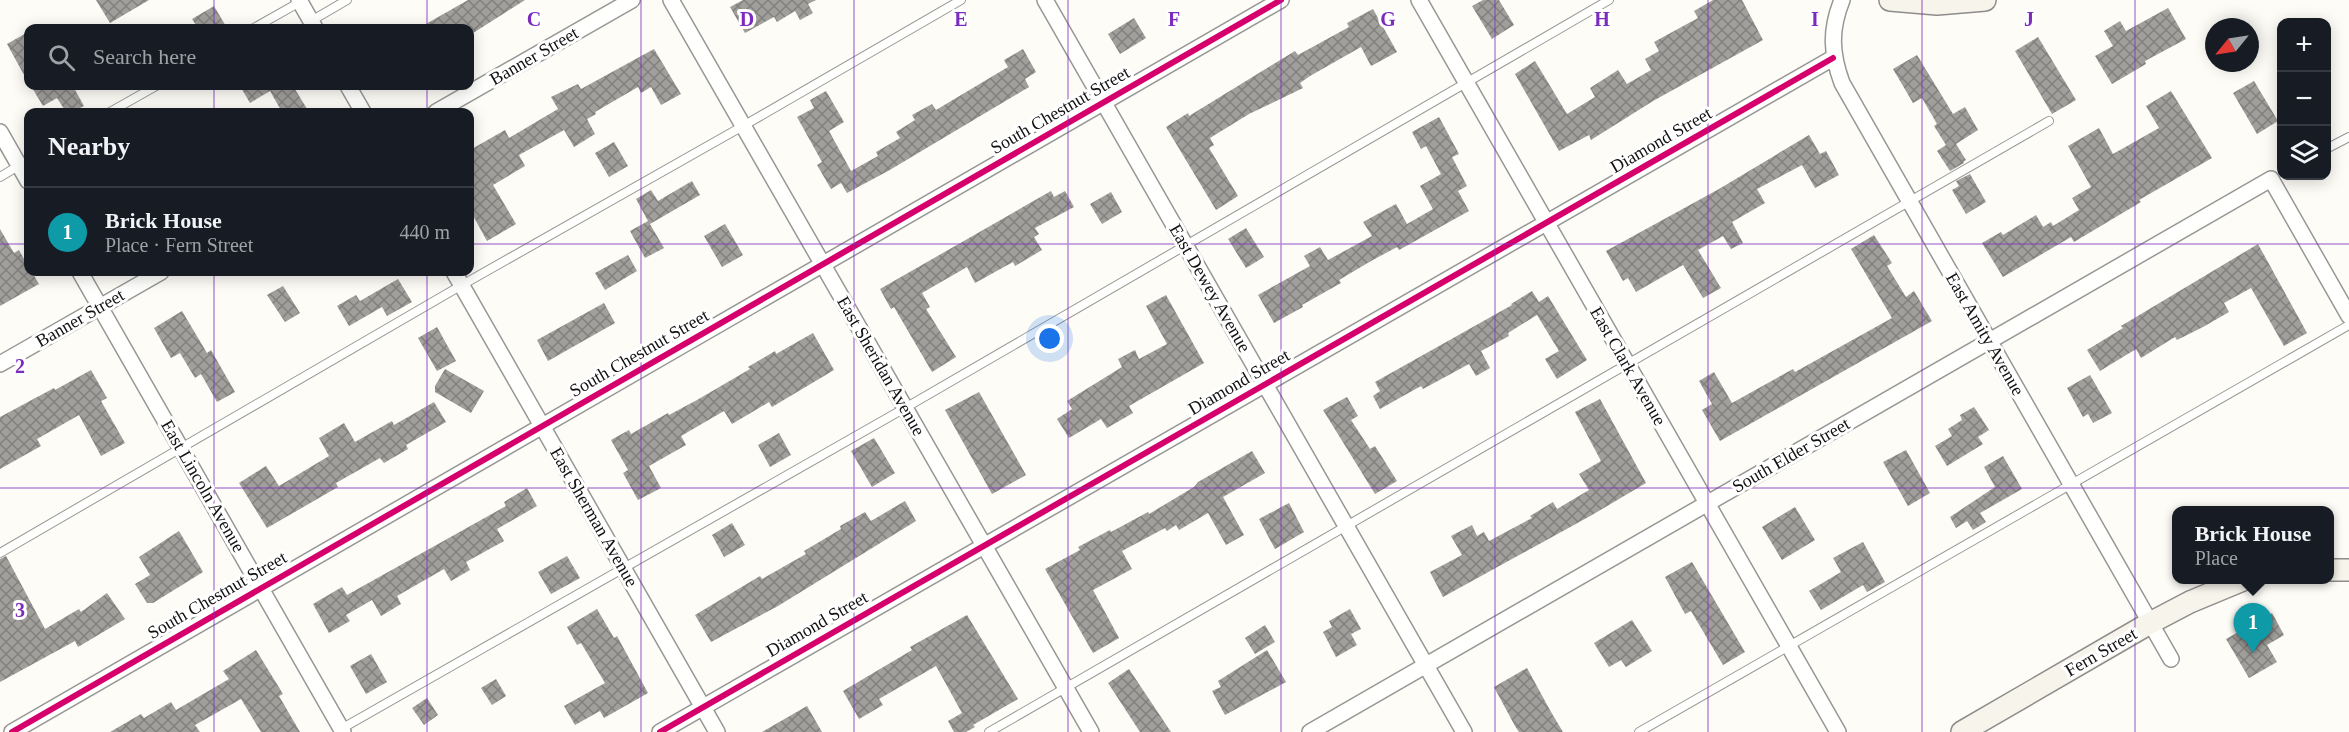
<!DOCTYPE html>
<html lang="en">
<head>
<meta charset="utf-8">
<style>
	:root { --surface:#171b24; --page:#242831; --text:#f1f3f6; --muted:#9ea1a6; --line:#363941; --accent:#7c3aed }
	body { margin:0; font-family:Georgia,serif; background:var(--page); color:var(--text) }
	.controls { position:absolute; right:18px; top:18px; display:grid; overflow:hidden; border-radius:12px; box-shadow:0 3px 15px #0003 }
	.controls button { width:54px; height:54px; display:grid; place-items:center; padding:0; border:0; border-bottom:2px solid var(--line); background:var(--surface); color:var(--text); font:30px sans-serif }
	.compass { position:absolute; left:2205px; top:18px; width:54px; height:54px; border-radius:50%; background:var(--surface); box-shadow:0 3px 15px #0003; rotate:240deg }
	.you { position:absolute; left:1050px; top:339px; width:21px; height:21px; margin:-15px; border:4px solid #fff; border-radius:50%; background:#1a73e8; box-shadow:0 0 0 9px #1a73e833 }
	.badge { display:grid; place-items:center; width:39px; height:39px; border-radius:50%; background:var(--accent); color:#fff; font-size:20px; font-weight:700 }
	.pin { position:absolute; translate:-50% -50px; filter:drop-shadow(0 2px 3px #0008) }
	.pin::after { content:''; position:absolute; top:32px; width:21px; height:18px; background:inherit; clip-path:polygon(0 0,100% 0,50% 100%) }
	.popup { position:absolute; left:2172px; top:506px; width:162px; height:78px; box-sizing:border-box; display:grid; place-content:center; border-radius:12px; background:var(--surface); filter:drop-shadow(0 2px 4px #0005); font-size:20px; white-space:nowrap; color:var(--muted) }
	.popup b { font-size:22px; color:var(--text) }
	.popup::after { content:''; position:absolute; left:50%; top:100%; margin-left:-12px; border:12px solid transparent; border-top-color:var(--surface) }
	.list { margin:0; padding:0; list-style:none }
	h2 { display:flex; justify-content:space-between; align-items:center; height:78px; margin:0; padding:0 24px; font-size:26px }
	h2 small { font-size:20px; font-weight:400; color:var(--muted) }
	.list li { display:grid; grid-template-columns:39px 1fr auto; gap:18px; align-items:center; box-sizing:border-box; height:90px; padding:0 24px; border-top:2px solid var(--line) }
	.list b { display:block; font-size:22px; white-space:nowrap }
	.list p { margin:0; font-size:20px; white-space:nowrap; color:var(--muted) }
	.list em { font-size:20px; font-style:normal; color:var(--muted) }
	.icon { flex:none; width:33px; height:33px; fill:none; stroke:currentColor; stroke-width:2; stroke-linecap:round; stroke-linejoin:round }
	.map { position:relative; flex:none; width:2349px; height:732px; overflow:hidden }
	.search { position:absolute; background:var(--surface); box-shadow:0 3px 15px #0003; left:24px; top:24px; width:450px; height:66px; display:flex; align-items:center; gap:15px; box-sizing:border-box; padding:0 21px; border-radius:12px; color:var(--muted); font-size:22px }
	.panel { position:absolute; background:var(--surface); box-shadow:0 3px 15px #0003; left:24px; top:108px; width:450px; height:168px; border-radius:12px }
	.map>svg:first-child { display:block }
</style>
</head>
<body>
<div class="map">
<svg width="2349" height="732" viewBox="0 0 2349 732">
	<defs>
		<pattern id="building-cross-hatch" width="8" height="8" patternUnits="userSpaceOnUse" patternTransform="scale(1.5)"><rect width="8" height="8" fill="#a19f9c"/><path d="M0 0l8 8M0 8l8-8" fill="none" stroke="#82807e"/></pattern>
	</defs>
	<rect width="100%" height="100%" fill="#fdfcf7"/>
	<!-- building -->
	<path fill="url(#building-cross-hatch)" d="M96,0H149L110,23Z
		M468,0H525L470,35V28H419Z
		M743,0H816L808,4L813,13L800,20L795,11L777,22L774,17L745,33L730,7Z
		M1483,0H1499L1514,25L1492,39L1472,6Z
		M1713,0H1742L1763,40L1653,101L1591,140L1589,135L1559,151L1515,74L1535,61L1567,114L1595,97L1590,88L1618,70L1627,84L1651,70L1645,59L1659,51L1654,42L1698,18L1694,11Z
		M214,6L227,28H198L192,19Z
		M2168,8L2186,39L2145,61L2146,64L2112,84L2095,56L2113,46L2104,31L2120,21L2126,31Z
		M1373,9L1397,52L1371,66L1361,47L1310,76L1300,83L1303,88L1249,114L1210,138L1214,145L1209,148L1238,196L1216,210L1166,127L1188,113L1189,116L1295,51L1298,55L1349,27L1347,23Z
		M1134,18L1146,38L1120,54L1108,34Z
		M28,32V82L7,44Z
		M2038,37L2076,100L2052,114L2015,51Z
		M654,49L681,94L661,105L651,87L641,93L638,87L595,112L596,114L587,119L595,134L574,147L564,130L519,155L525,166L493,185L516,224L487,241L470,210V150L505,130L509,138L558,109L551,97L578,84L581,89Z
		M1023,49L1036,72L1025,79L1029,87L888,171L847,193L841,183L831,189L817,165L822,162L797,117L814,108L810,100L826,91L844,122L829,131L851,171L878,156L876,152L900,138L896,132L915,120L912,115L932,104L936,110L1008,67L1004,60Z
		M1917,55L1953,114L1965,107L1978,130L1956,144L1966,160L1963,162L1964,163L1950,171L1937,151L1946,145L1934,126L1937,124L1922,98L1913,103L1893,69Z
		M2254,81L2278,121L2257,134L2233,93Z
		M31,86H79L74,88L84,106L72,112H66L57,98L43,106Z
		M240,86H293L309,112H282L270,91L250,103Z
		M2171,91L2212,158L2139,200L2141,202L2074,242L2071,237L2003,277L1982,243L2001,232L2003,235L2036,215L2043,227L2051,222L2053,226L2079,210L2072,198L2091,187L2068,146L2099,128L2113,154L2159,128L2146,106Z
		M1439,117L1459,154L1452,157L1467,186L1458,191L1469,211L1399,250L1397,247L1371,261L1339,280L1341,283L1302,305L1303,307L1274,323L1258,295L1310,266L1304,256L1320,247L1328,260L1372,236L1363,222L1396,204L1407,224L1433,209L1420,186L1441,174L1426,146L1421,149L1412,132Z
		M1809,135L1820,154L1826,151L1839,175L1815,188L1802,165L1757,189L1765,203L1732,222L1743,243L1731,249L1723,236L1698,250L1721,288L1703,298L1683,265L1636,292L1628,278L1623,281L1606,251L1719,189Z
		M614,142L628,166L609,177L595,153Z
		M1970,174L1986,202L1966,214L1952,190L1959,186L1956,181Z
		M692,181L700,195L650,224L664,248L645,258L630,231L648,221L636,199L651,190L658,201Z
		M1051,191L1054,197L1065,191L1074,207L1035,228L1039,234L1034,237L1042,250L1015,266L1013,262L975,283L967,267L922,293L930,307L926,309L956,357L932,372L894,307L891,309L880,289Z
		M1111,192L1122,212L1102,224L1090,204Z
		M725,224L743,255L722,267L704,236Z
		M1246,228L1264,257L1246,268L1228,239Z
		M0,229L14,253L19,250L28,266V272H32L39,284L0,306Z
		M1874,235L1892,263L1887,266L1906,297L1914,291L1932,321L1720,441L1702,410L1712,404L1699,381L1714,372L1732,403L1793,369L1795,372L1892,318L1851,249Z
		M2258,244L2307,333L2284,346L2251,288L2224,303L2229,312L2203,327L2177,340L2175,337L2141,358L2136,349L2100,371L2087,350L2123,328L2121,326Z
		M628,255L637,271L605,290L595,273Z
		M398,279L412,302L387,316L382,307L349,326L337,306L356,295L360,301Z
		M283,286L300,313L285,322L267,295Z
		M1532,291L1539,302L1548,296L1587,360L1557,379L1545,359L1559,351L1537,315L1508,333L1509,336L1481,351L1490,368L1476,376L1469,364L1423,389L1421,386L1380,409L1373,396L1380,391L1375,382L1512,305L1511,304Z
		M1166,295L1204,363L1129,406L1133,413L1107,428L1101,419L1069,438L1057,419L1072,409L1067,401L1122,367L1118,359L1135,350L1139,359L1167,344L1146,306Z
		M604,303L615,323L548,361L537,340Z
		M182,311L207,353L211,350L235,392L217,402L201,374L195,378L180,353L171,358L154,328Z
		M437,327L456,361L437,371L418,338Z
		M813,333L834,370L772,407L769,402L732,424L724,411L681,436L686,445L649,466L661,488L638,500L623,473L628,470L611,440L629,430L631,434L668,413L669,415L697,400L750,369L748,367L775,351L776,354Z
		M445,369L484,391L471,413L435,392V386Z
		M91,370L107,398L101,401L125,443L101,456L79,415L37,439L41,446L0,469V417L54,388L55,390Z
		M2090,375L2112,413L2093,423L2088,414L2083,417L2067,388Z
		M979,392L1026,475L992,494L945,410Z
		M1347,397L1358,416L1351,420L1370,449L1375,446L1397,481L1375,494L1323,410Z
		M1600,399L1646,483L1592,515L1443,597L1430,572L1462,555L1451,536L1472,525L1477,536L1484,532L1489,541L1532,518L1530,516L1553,502L1557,509L1589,490L1579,474L1601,461L1575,412Z
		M434,402L446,422L406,445L408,449L384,463L380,458L336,483L338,487L267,528L239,483L266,466L279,486L329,456L319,438L344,423L355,442L392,421L394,425Z
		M1974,407L1989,430L1978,437L1983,444L1947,466L1935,446L1952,436L1948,429L1962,420L1960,415Z
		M779,433L791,455L770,467L758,445Z
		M874,438L895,473L872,487L851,451Z
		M1906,450L1930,493L1908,506L1883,462Z
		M1252,451L1265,473L1223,497L1244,535L1226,545L1208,513L1179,530L1176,525L1167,531L1165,528L1122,551L1132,569L1093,590L1119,638L1093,653L1045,569L1080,550L1078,547L1110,530L1111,532L1148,512L1149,514L1194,487L1198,482Z
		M2003,456L2022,489L1980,513L1986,522L1973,530L1967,521L1956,528L1950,517L1995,487L1984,467Z
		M527,488L537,506L497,529L504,541L466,562L470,570L451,581L444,569L397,596L401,604L381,616L372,600L346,615L350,621L329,633L313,604L342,587L347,595L506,506L504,502Z
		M905,501L916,521L778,606L711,642L695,615L760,576L762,579L806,554L804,551L841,529L840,526L865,512L871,521Z
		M1289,503L1304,532L1275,549L1259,519Z
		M1795,507L1815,540L1782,560L1762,527Z
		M732,523L745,545L724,557L712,535Z
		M179,531L203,572L153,603H147L135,584L150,575L139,557Z
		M1863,542L1885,582L1867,592L1863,585L1821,610L1809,591L1841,572L1833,558Z
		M6,556L45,629L79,609L81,612L107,593L125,619L78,647L75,641L0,682V559Z
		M567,556L580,578L551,594L538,572Z
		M1692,562L1745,652L1723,665L1691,611L1685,614L1665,577Z
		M597,609L614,638L617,636L648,693L604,718L600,711L575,725L564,706L605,683L581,643L577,645L567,627Z
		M1350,609L1361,629L1351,634L1357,645L1336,657L1323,632L1332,627L1329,621Z
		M2272,613L2284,635L2267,645L2277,662L2249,678L2226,639Z
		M967,615L1018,699L973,725L975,727L966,732H954L948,721L962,713L936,666L879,699L883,705L859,719L843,691L912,650L910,647Z
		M1632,620L1652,651L1626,667L1621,660L1609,667L1594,643Z
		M1265,625L1275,642L1255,654L1245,638Z
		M256,650L283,694L279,696L300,732H261L241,699L195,725L200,732H110L141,714L144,718L171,702L176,710L229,679L223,671Z
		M1267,650L1286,682L1225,715L1212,691L1221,687L1218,681Z
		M371,654L387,682L366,694L350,666Z
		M1527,668L1551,712L1563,732H1519L1515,726L1494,687Z
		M1129,669L1171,732H1140L1108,683Z
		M496,679L506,696L492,705L481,688Z
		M427,698L438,715L424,725L412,708Z
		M807,706L822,732H762Z"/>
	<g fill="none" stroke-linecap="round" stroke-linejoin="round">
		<defs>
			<path id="lane" d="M311,21L347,0
				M254,28L300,2
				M110,112L156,86
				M2326,149L2349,137
				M0,177L28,160
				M0,553L462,285L743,126L961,0
				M341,729L905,408L1609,0
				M989,732L2049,121
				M1639,732L2349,325"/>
			<path id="street" d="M299,0L315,28
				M671,0L1091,732
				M1045,0L1464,732
				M1419,0L1838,732
				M1842,0C1830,30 1831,53 1842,83L2171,659
				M348,86L363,112
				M436,112L632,0
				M0,132L28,181
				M80,272L343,732
				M454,272L717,732
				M0,364L161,272
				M12,732L1281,0
				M660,732L1833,58
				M1310,732L2271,179L2349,316"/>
			<path id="secondary" d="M1890,0L1937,4L1985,0
				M2330,570H2349
				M1962,732L2150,623L2190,602L2243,580"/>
		</defs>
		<!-- lane casing -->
		<use href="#lane" stroke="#979795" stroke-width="10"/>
		<!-- street casing -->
		<use href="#street" stroke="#979795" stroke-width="18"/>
		<!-- secondary casing -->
		<use href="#secondary" stroke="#8e8d8b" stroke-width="24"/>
		<!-- lane -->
		<use href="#lane" stroke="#fffffe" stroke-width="8"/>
		<!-- street -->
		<use href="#street" stroke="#fffffe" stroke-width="15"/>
		<!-- secondary -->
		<use href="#secondary" stroke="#f6f4eb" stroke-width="21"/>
		<defs>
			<path id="cycleway" d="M12,732L1281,0
				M660,732L1833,58"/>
		</defs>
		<!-- cycleway casing -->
		<use href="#cycleway" stroke="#fff" stroke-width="10"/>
		<!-- cycleway -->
		<use href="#cycleway" stroke="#d6006c" stroke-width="6"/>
	</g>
	<!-- grid -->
	<path fill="none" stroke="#7b2cbf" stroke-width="1.5" stroke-opacity="0.55" d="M214,0V28M427,0V28M641,0V732M854,0V732M1068,0V732M1281,0V732M1495,0V732M1708,0V732M1922,0V732M2135,0V732M214,86V112M427,86V112M0,244H28M470,244H2349M214,272V732M427,272V732M0,488H2349"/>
	<g text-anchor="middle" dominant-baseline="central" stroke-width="6" stroke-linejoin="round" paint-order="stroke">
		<!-- street labels -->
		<g font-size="18" fill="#111" stroke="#fff">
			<text transform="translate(534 56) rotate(-30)">Banner Street</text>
			<text transform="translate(1060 110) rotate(-30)">South Chestnut Street</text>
			<text transform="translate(1661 140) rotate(-30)">Diamond Street</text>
			<text transform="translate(1210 288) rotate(60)">East Dewey Avenue</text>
			<text transform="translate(80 318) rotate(-30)">Banner Street</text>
			<text transform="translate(1985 334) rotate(60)">East Amity Avenue</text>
			<text transform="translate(639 353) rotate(-30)">South Chestnut Street</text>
			<text transform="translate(881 366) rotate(60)">East Sheridan Avenue</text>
			<text transform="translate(1628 366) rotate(60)">East Clark Avenue</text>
			<text transform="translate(1239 382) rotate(-30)">Diamond Street</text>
			<text transform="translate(1791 455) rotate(-30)">South Elder Street</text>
			<text transform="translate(203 486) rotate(60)">East Lincoln Avenue</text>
			<text transform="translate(594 517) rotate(60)">East Sherman Avenue</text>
			<text transform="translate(217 595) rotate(-30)">South Chestnut Street</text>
			<text transform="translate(817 624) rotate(-30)">Diamond Street</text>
			<text transform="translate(2101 652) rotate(-30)">Fern Street</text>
		</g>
	</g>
	<g font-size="20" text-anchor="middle" font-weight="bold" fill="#7b2cbf" stroke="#fff" stroke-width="6" stroke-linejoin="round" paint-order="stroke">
		<text x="534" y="26">C</text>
		<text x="747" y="26">D</text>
		<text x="961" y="26">E</text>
		<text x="1174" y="26">F</text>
		<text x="1388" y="26">G</text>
		<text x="1602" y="26">H</text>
		<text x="1815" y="26">I</text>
		<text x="2029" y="26">J</text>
		<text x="20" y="373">2</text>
		<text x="20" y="617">3</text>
	</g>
</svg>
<div class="controls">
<button>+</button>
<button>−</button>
<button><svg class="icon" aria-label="layers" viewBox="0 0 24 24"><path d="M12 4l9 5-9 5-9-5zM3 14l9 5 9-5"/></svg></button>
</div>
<svg class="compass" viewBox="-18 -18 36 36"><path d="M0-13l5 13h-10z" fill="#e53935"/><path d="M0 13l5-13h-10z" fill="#9ea1a6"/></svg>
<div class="you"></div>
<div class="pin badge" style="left:2253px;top:653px;background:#0f9aa8">1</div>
<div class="popup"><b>Brick House</b>Place</div>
<div class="search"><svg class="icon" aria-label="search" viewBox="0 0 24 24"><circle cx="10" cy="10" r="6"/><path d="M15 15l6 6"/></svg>Search here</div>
<section class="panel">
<h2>Nearby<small></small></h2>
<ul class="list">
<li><span class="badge" style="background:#0f9aa8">1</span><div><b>Brick House</b><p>Place · Fern Street</p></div><em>440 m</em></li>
</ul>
</section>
</div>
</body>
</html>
